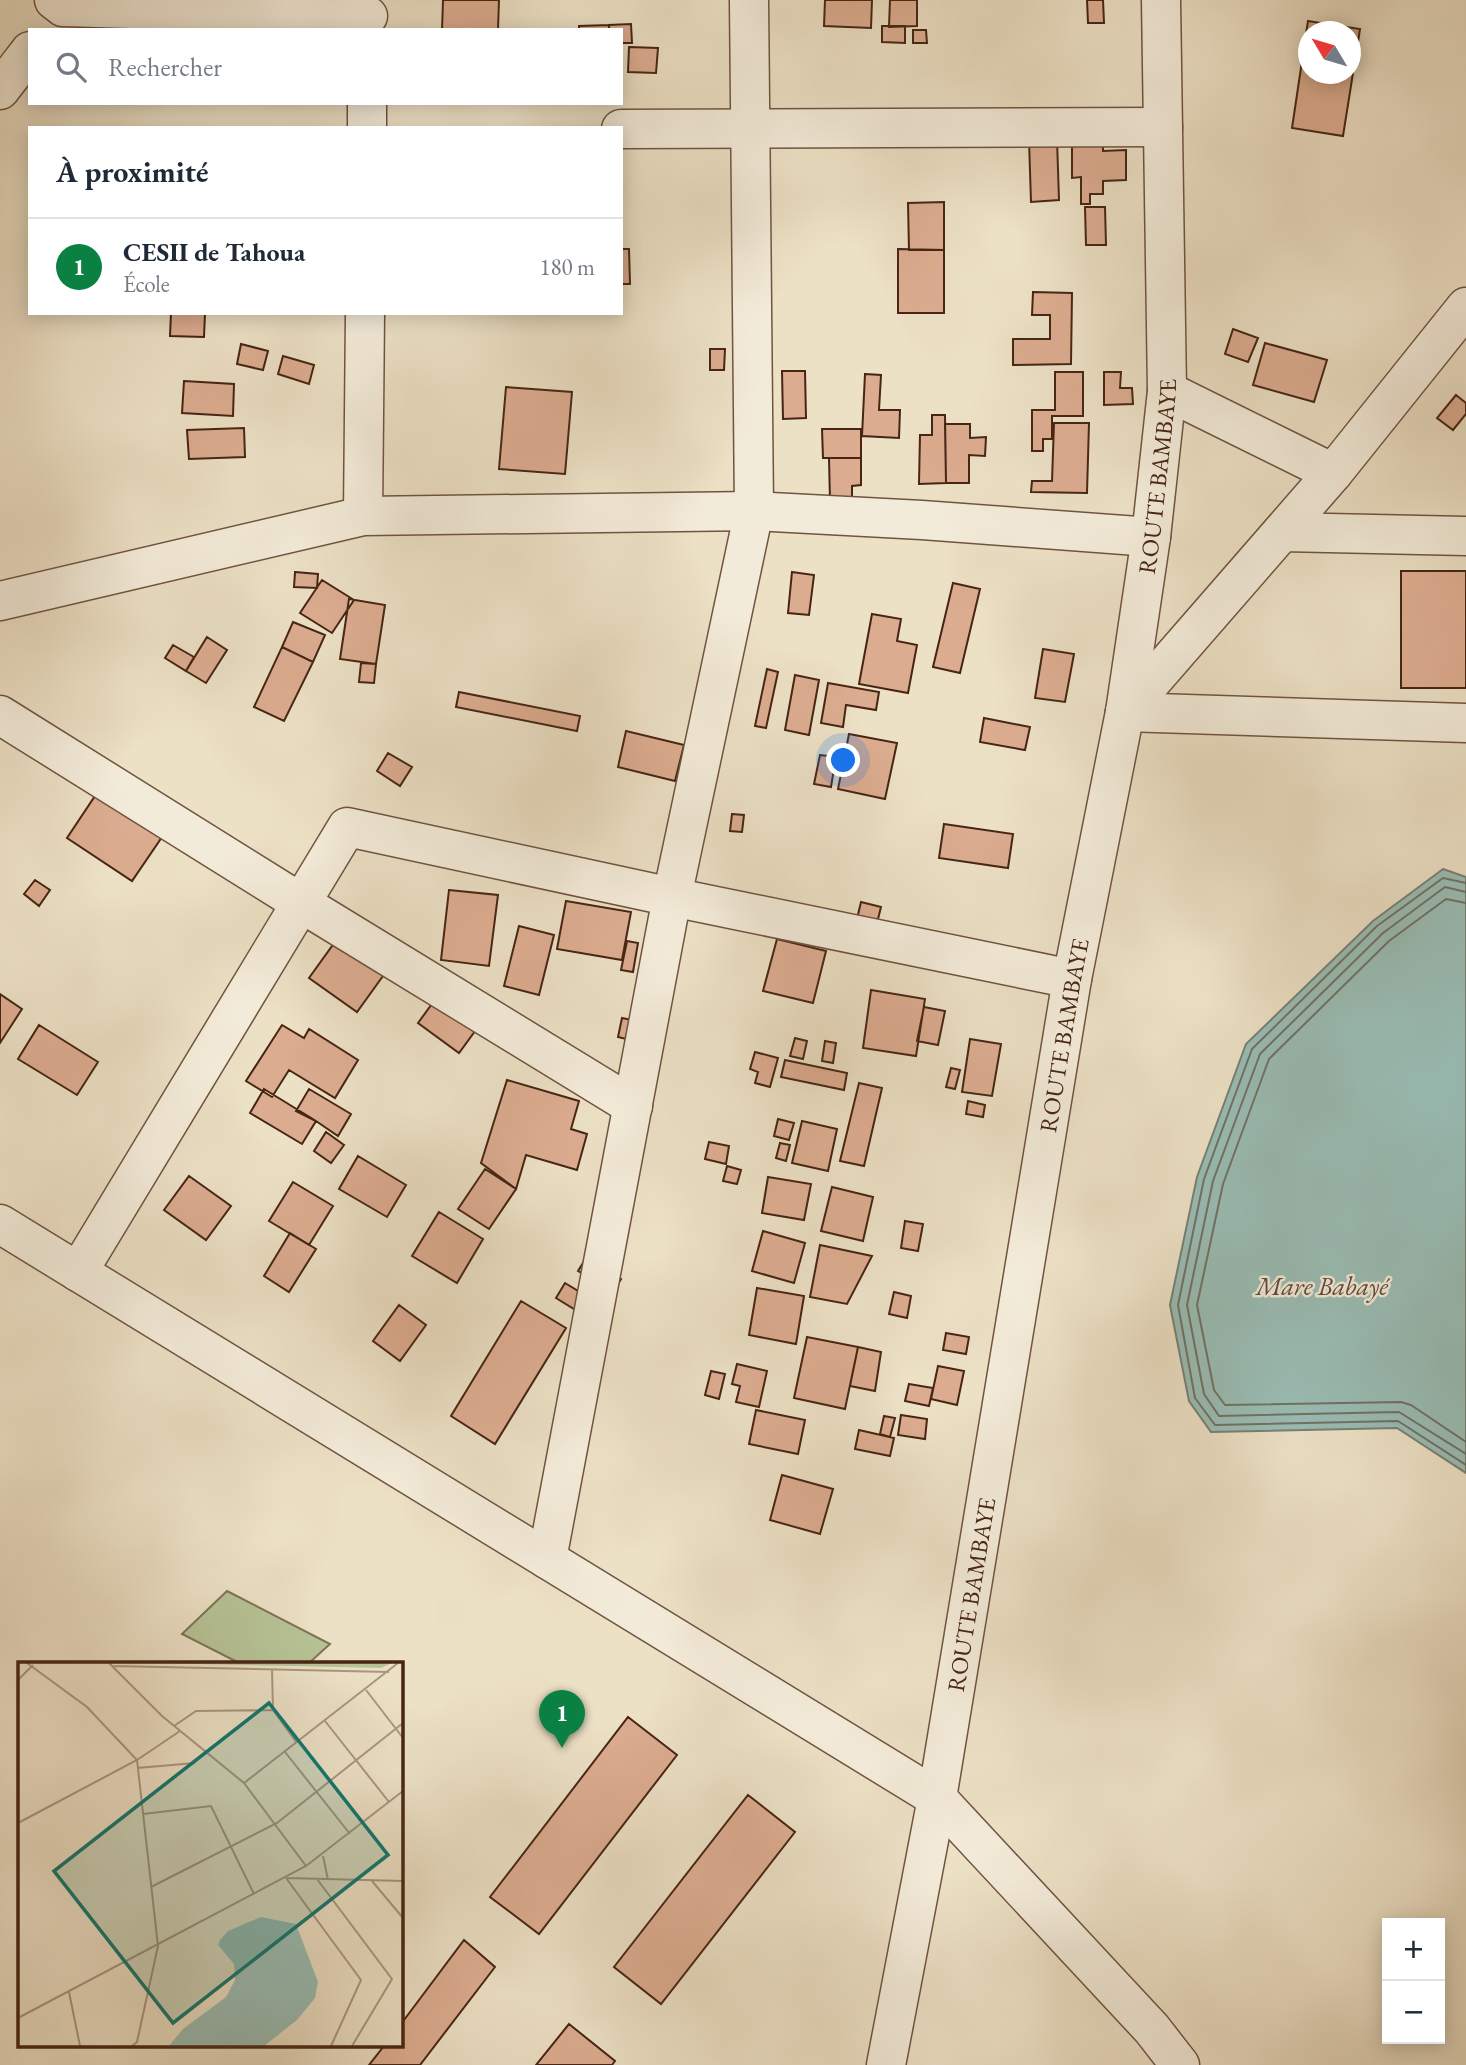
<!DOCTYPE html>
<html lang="fr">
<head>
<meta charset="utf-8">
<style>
	:root { --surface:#fff; --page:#f2f2f3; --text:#1f2937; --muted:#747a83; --line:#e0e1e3; --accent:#0b8043 }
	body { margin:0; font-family:"EB Garamond",serif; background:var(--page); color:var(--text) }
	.controls { position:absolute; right:21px; bottom:21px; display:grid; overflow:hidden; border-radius:0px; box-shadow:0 4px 18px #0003 }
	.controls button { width:63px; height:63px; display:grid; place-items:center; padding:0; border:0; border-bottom:2px solid var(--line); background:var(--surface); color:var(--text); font:35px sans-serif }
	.compass { position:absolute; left:1298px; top:21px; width:63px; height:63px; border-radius:50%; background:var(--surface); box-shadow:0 4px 18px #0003; rotate:308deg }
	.you { position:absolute; left:844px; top:761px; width:24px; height:24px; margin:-18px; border:5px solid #fff; border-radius:50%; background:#1a73e8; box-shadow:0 0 0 10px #1a73e833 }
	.badge { display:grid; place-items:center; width:46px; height:46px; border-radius:50%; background:var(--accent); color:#fff; font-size:23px; font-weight:700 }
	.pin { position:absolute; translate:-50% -58px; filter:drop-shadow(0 2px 4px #0008) }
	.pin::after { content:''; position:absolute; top:37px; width:24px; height:21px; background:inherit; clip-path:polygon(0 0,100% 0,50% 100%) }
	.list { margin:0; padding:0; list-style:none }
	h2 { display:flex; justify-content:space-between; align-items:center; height:91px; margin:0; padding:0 28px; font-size:30px }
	h2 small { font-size:23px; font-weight:400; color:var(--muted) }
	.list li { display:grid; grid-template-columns:46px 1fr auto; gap:21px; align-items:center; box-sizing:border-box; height:98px; padding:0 28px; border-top:2px solid var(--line) }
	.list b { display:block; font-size:26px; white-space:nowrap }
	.list p { margin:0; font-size:23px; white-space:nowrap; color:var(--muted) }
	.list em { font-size:23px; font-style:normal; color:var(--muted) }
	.icon { flex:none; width:38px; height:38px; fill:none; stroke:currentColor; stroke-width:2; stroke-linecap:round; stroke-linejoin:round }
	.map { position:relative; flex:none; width:1466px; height:2065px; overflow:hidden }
	.search { position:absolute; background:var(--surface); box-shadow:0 4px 18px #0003; left:28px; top:28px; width:595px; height:77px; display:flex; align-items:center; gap:18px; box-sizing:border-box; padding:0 24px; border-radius:0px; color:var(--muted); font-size:26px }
	.panel { position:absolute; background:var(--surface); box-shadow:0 4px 18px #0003; left:28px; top:126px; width:595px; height:189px; border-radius:0px }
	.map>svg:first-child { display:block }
</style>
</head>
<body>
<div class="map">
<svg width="1466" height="2065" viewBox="0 0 1466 2065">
	<rect width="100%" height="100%" fill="#ece0c5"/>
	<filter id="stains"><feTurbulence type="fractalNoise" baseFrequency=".00286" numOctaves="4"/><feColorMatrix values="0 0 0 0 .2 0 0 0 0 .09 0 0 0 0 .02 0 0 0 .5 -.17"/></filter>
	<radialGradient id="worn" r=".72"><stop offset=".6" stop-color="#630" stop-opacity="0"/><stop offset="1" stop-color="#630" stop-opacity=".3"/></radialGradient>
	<!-- green -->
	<path fill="#b6c396" stroke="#7e7454" stroke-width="2" d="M227,1591L330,1644L308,1664H241L182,1634Z"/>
	<!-- water -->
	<path fill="#99bdb5" stroke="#788074" stroke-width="2" d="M1443,869L1466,877V1473L1397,1428L1211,1432L1189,1401L1170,1305L1197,1177L1246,1044L1373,921Z"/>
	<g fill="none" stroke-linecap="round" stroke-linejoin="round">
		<!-- shore -->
		<path stroke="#707164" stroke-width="2" d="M1466,883L1443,878L1377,926L1252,1049L1204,1179L1178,1305L1195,1398L1215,1425L1398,1421L1466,1465
			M1466,892L1445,887L1383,933L1260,1054L1213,1181L1187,1305L1204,1394L1219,1416L1399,1412L1466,1454
			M1466,903L1446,899L1389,941L1269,1059L1223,1184L1197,1305L1214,1390L1225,1405L1401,1402L1411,1405L1466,1442"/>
	</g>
	<!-- building -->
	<path fill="#dcac90" stroke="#462513" stroke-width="2" fill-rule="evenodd" d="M443,0H499L498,30H442Z
		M825,0H872L871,28L824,26Z
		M890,0H917V26L889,27Z
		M1087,0H1103L1104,23H1088Z
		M1308,21L1360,29L1343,136L1292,128ZM1308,32H1350V74H1308Z
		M631,24L632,43H621V30H609V25Z
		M609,25V30H579V26Z
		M882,26H905V43L882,42Z
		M913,30H926L927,43H913Z
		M629,47L658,48L656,73L628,72Z
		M1072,137H1103V151L1126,150V180L1103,181V194H1090V204H1081V177L1072,178Z
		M1057,139L1059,200L1031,202L1029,140Z
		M944,202V250H909L908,203Z
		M1085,207H1105L1106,245H1086Z
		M621,249H629L630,284H621Z
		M898,249L944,250V313H898Z
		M1033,292L1072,293L1071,364L1013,365V339H1050V315H1032Z
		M171,313H205L204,337L170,336Z
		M1233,329L1258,338L1248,362L1225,354Z
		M1265,343L1327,360L1314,402L1253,385Z
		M241,344L268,351L263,370L237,364Z
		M710,349H725L724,370H710Z
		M283,356L314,365L309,384L278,374Z
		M782,371H805L806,418L783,419Z
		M1055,372H1083V416H1052V439H1043V451H1032V410H1055Z
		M1104,372H1121L1120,388H1132L1133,404L1104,405Z
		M865,374L881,375L879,410H900L899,438L862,436Z
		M184,381L234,384L233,416L182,413Z
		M506,387L572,392L565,474L499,469Z
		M1456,395L1466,403V414L1453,430L1437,418Z
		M932,415H945L946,483L919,484L920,435H932Z
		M1054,423H1089L1087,493L1031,492L1032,481H1052Z
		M945,424H970V438L986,437L985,456L969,455V483H946Z
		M244,428L245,457L189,459L187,430Z
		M822,429H861V458H823Z
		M829,458H861V485L852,486V501H830Z
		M1401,571H1466V688H1401Z
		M295,572L318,574L317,588L294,587Z
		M792,572L814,575L809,615L788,613Z
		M322,580L354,600L332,633L300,613Z
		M953,583L980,589L960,673L933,667Z
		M349,599L385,605L376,664L340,659Z
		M872,614L901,619L897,641L917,645L908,693L859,684Z
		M293,622L325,635L313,662L282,647Z
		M207,637L227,650L206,683L186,671Z
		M173,645L194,657L186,671L165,658Z
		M282,647L313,662L284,721L254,707Z
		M1043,649L1074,654L1065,702L1035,698Z
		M361,663L376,664L374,683L359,682Z
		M767,669L778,672L766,728L755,726Z
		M795,675L819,680L809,735L785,730Z
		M828,683L879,692L876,710L846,705L843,727L821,723Z
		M459,692L580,716L577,731L456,707Z
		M984,718L1030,727L1025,750L980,742Z
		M626,731L684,745L675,781L618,767Z
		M849,734L897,743L885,799L838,789Z
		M388,753L412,767L400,786L377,771Z
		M820,755L836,757L831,787L814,784Z
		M97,793L162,837L132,881L67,838Z
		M732,814L744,815L742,832L730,831Z
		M944,824L1013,834L1008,868L939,858Z
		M35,880L50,890L39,906L24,894Z
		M449,890L498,895L489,966L441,960Z
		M566,901L631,912L622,960L557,949Z
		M861,902L881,907L876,927L856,923Z
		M519,926L554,935L539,995L504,986Z
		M340,935L388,969L357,1012L309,978Z
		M777,939L826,951L813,1003L763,991Z
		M627,941L638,943L633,972L621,970Z
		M871,990L925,999L916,1056L863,1048Z
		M0,994L22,1009L0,1043Z
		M437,997L478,1027L459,1053L418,1023Z
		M924,1007L945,1011L938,1045L917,1041Z
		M622,1018L647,1023L626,1039L618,1037Z
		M39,1025L98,1062L77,1095L18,1059Z
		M282,1025L304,1038L309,1029L358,1060L335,1098L289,1070L272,1097L246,1081Z
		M795,1038L807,1041L803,1059L790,1056Z
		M970,1039L1001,1044L992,1096L962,1092Z
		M825,1041L836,1043L833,1063L822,1061Z
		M755,1052L778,1058L770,1087L755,1083L758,1072L750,1069Z
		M785,1060L847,1073L844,1090L781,1077Z
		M951,1068L960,1070L955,1089L946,1087Z
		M507,1080L579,1101L571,1129L587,1134L577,1170L526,1155L516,1189L481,1163Z
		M859,1083L882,1088L864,1166L840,1161Z
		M264,1089L316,1121L302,1144L250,1113Z
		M309,1089L351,1114L338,1136L316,1121L296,1111Z
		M968,1101L985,1105L983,1117L966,1114Z
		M778,1119L794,1123L789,1140L774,1136Z
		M802,1121L837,1129L828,1171L792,1163Z
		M326,1132L344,1145L331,1163L314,1151Z
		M709,1142L729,1146L726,1164L705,1159Z
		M780,1143L790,1145L786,1161L776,1158Z
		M358,1156L406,1185L387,1217L339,1189Z
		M727,1166L741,1170L737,1184L723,1181Z
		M485,1169L516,1189L489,1229L458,1209Z
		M189,1176L231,1206L206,1240L164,1210Z
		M768,1177L811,1184L804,1220L762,1213Z
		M293,1182L333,1206L309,1245L269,1221Z
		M832,1187L873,1197L863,1241L821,1231Z
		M439,1212L483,1239L457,1283L412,1256Z
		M905,1221L923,1224L918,1251L901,1248Z
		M763,1231L805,1243L794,1283L752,1271Z
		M290,1233L316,1249L289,1292L264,1276Z
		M820,1245L872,1256L847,1304L810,1297Z
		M586,1258L621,1279L595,1322L556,1298L565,1283L580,1292L588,1277L578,1271Z
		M757,1288L804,1296L796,1344L749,1335Z
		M894,1292L911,1296L907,1318L889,1314Z
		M521,1301L566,1328L495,1444L451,1416Z
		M399,1305L426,1325L400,1361L373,1341Z
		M946,1333L969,1337L966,1354L943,1350Z
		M807,1337L858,1347L845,1409L794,1398Z
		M858,1347L881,1352L875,1391L850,1386Z
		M737,1364L767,1371L759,1407L736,1402L740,1386L732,1384Z
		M938,1366L964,1371L957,1405L931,1399Z
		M711,1371L725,1374L719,1399L705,1395Z
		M909,1384L933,1388L929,1406L905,1401Z
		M756,1410L805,1420L798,1454L749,1444Z
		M901,1415L927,1419L925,1439L898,1435Z
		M884,1416L895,1418L890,1437L880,1434Z
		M859,1430L894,1438L890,1456L855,1449Z
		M782,1475L833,1489L820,1534L770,1520Z
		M628,1717L677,1755L539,1934L490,1897Z
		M748,1795L795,1832L661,2004L614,1967Z
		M464,1940L495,1967L420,2065H369L384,2046H401V2024Z
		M569,2024L615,2061L612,2065H536Z"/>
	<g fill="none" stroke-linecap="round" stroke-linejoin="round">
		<defs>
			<g id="minor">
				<path d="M54,0L63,7L368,16"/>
				<path d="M0,90L30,51"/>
				<path d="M367,128V103"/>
				<path d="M621,129L1163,127"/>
				<path d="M1167,391L1333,473"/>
				<path d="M363,516L365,313"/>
				<path d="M1282,532L1466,536"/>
				<path d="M0,601L363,516L754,511L922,520L1151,537"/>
				<path d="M1125,712L1333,473L1466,307"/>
				<path d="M1125,712L1466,723"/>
				<path d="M0,715L301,903L633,1106"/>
				<path d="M0,1224L937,1798L1152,2029L1180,2065"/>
				<path d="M78,1272L347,827L672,897L1072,979"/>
				<path d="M547,1559L672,897L754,511L749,0"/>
				<path id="s1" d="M886,2065L937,1798L1072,979L1125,712L1151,537L1167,391L1161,0"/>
			</g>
		</defs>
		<!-- minor casing -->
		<use href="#minor" stroke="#705440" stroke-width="41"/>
		<!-- minor -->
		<use href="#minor" stroke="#f3ebd9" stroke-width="38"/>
	</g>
	<g text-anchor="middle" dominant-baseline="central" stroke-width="5" stroke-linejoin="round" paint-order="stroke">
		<!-- street labels -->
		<g font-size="24" fill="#462513" stroke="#f3ebd9">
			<text stroke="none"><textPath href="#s1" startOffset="1612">ROUTE BAMBAYE</textPath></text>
			<text stroke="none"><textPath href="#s1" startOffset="1045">ROUTE BAMBAYE</textPath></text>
			<text stroke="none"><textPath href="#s1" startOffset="478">ROUTE BAMBAYE</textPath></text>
		</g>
		<!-- water labels -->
		<g font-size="26" font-style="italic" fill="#5b4b3c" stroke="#f3ebd9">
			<text x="1322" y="1286">Mare Babayé</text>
		</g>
	</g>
	<!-- overview -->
	<g transform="translate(18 1662)">
		<rect width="385" height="385" fill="#ece0c5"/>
		<path d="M133,1H374L363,6Z" fill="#b6c396"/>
		<path d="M243,255L278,262L300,320L297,336L279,358L246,384H151L165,367L208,335L217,318L216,302L200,283L202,278L210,269Z" fill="#99bdb5"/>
		<path fill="none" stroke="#aa957e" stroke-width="2" d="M9,1L69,45L119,98L140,284L119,380L114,384M91,1L144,54L226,121L288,204M94,4L371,10M254,7L255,48L279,81M0,18L15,3M348,28L385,76M307,59L371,140M156,64L178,49L255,48M267,90L332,172M119,106L177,101M226,121L380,1M125,152L193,144L236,232M0,161L119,98L162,69M305,194L310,218M268,216L343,318L313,384M269,216L385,219M299,217L374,317L334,384M354,219L385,256M133,225L259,161L385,61M51,330L62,384M0,356L288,204L385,129"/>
		<path fill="#0f766e" fill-opacity="0.15" stroke="#0f766e" stroke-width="3.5" d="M251,41L370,193L155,361L36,209Z"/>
		<rect width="385" height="385" fill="none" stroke="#462513" stroke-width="3.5"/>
	</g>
	<rect width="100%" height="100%" filter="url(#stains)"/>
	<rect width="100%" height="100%" fill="url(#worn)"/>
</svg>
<div class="controls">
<button>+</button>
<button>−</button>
</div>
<svg class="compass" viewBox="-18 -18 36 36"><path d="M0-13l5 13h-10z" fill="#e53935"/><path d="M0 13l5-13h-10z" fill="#747a83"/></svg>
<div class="you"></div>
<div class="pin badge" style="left:562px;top:1748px">1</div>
<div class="search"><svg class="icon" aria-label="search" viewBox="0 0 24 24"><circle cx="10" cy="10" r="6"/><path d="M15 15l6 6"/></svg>Rechercher</div>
<section class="panel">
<h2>À proximité<small></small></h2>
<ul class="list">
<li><span class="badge">1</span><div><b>CESII de Tahoua</b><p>École</p></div><em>180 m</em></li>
</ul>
</section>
</div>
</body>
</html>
